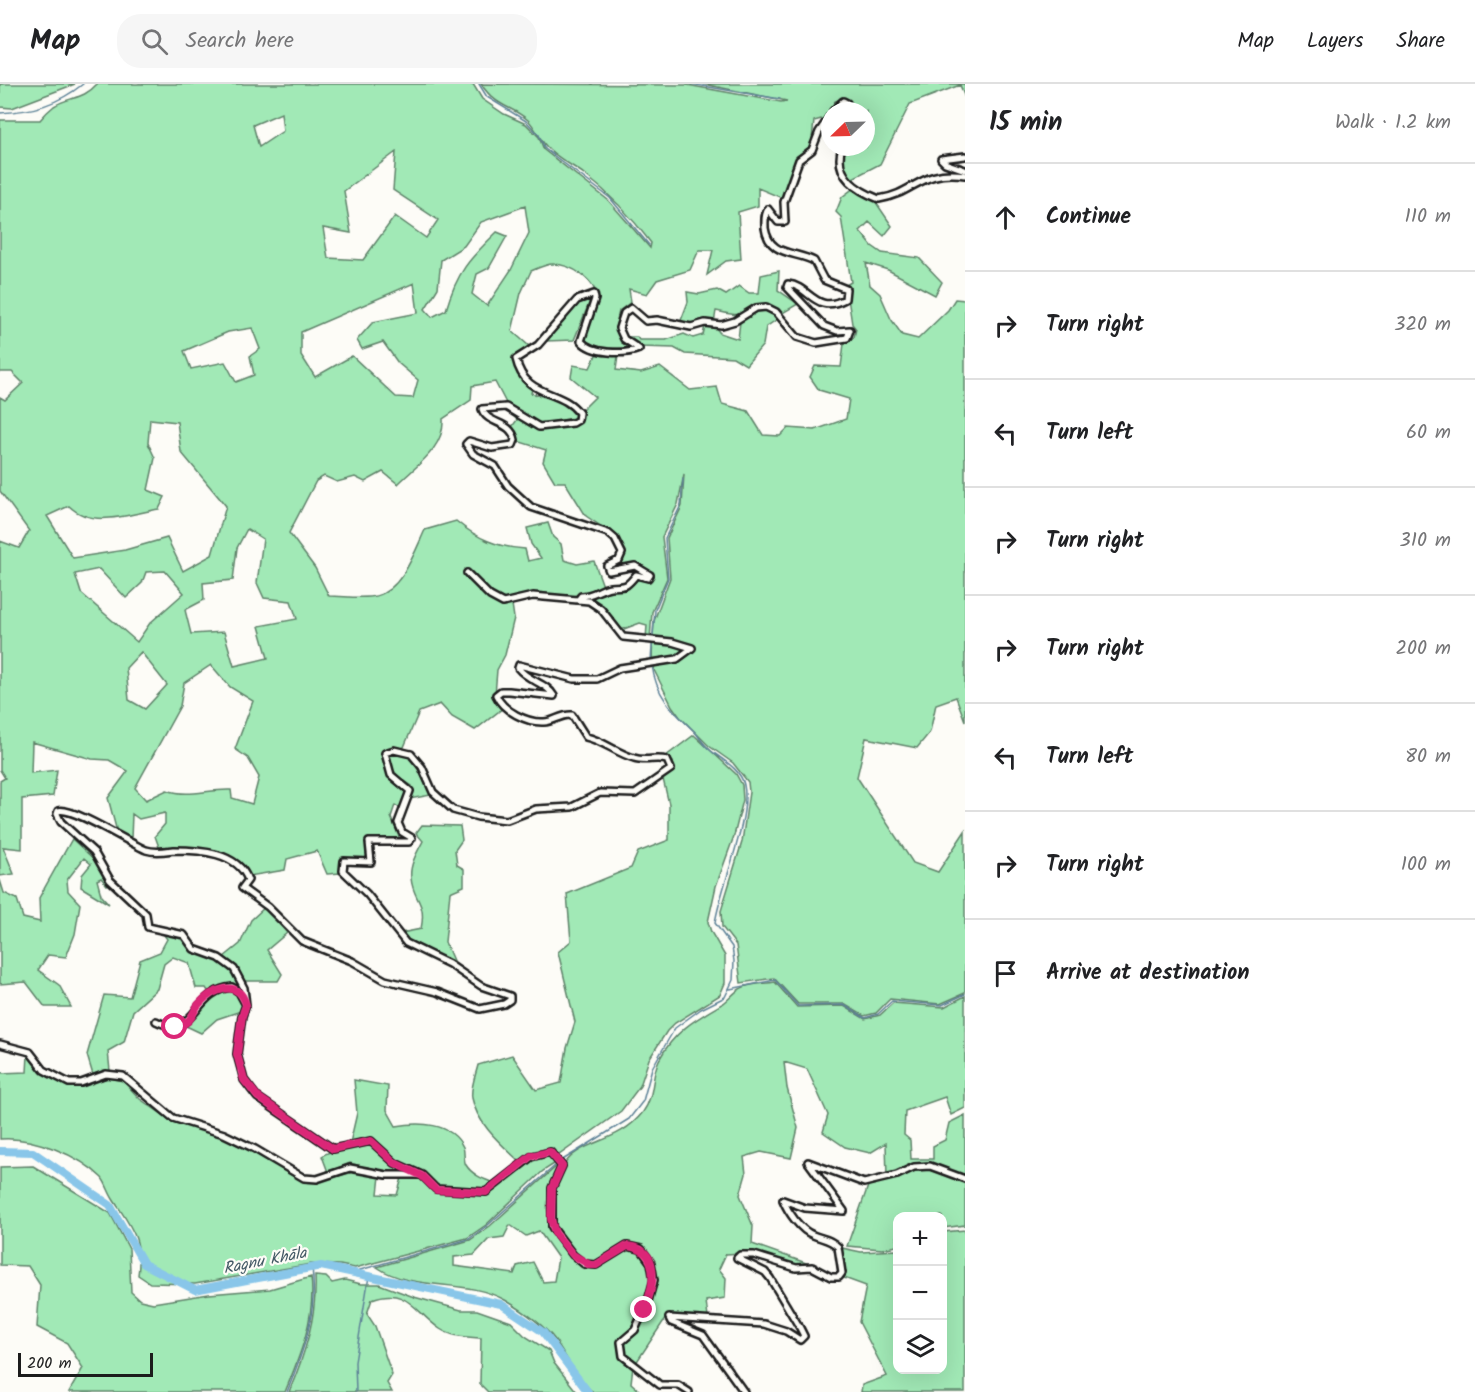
<!DOCTYPE html>
<html lang="en">
<head>
<meta charset="utf-8">
<style>
	:root { --surface:#fff; --page:#f6f6f6; --text:#202124; --muted:#757577; --line:#e0e0e0 }
	body { margin:0; font-family:Kalam,sans-serif; background:var(--page); color:var(--text) }
	.controls { position:absolute; right:18px; bottom:18px; display:grid; overflow:hidden; border-radius:12px; box-shadow:0 6px 24px #0002 }
	.controls button { width:54px; height:54px; display:grid; place-items:center; padding:0; border:0; border-bottom:2px solid var(--line); background:var(--surface); color:var(--text); font:30px sans-serif }
	.compass { position:absolute; left:821px; top:18px; width:54px; height:54px; border-radius:50%; background:var(--surface); box-shadow:0 6px 24px #0002; rotate:247deg }
	.scale { position:absolute; left:18px; bottom:15px; width:135px; box-sizing:border-box; padding-left:6px; border:3px solid #1c1c1c; border-top:0; font-size:16px; line-height:21px; white-space:nowrap; color:#1c1c1c; -webkit-text-stroke:4px #fdfcf7; paint-order:stroke }
	.stop { position:absolute; width:18px; height:18px; margin:-14px; border:4px solid #db2777; border-radius:50%; background:#fff }
	.stop.end { background:#db2777; border-color:#fff; box-shadow:0 2px 6px #0008 }
	.list { margin:0; padding:0; list-style:none }
	h2 { display:flex; justify-content:space-between; align-items:center; height:78px; margin:0; padding:0 24px; font-size:26px }
	h2 small { font-size:20px; font-weight:400; color:var(--muted) }
	.list li { display:grid; grid-template-columns:39px 1fr auto; gap:18px; align-items:center; box-sizing:border-box; height:108px; padding:0 24px; border-top:2px solid var(--line) }
	.list b { display:block; font-size:22px; white-space:nowrap }
	.list em { font-size:20px; font-style:normal; color:var(--muted) }
	.icon { flex:none; width:33px; height:33px; fill:none; stroke:currentColor; stroke-width:2; stroke-linecap:round; stroke-linejoin:round }
	.map { position:relative; flex:none; width:965px; height:1308px; overflow:hidden }
	header { display:flex; align-items:center; gap:36px; box-sizing:border-box; height:84px; padding:0 30px; background:var(--surface); border-bottom:2px solid var(--line) }
	header strong { font-size:28px }
	nav { display:flex; gap:33px; margin-inline-start:auto; font-size:21px }
	.search { width:420px; height:54px; background:var(--page); display:flex; align-items:center; gap:15px; box-sizing:border-box; padding:0 21px; border-radius:24px; color:var(--muted); font-size:22px }
	main { display:flex }
	aside { flex:1; background:var(--surface) }
	.map>svg:first-child { display:block }
</style>
</head>
<body>
<header>
<strong>Map</strong>
<div class="search"><svg class="icon" aria-label="search" viewBox="0 0 24 24"><circle cx="10" cy="10" r="6"/><path d="M15 15l6 6"/></svg>Search here</div>
<nav><a>Map</a><a>Layers</a><a>Share</a></nav>
</header>
<main>
<div class="map">
<svg width="965" height="1308" viewBox="0 0 965 1308">
	<rect width="100%" height="100%" fill="#fdfcf7"/>
	<filter id="ink" filterUnits="userSpaceOnUse"><feTurbulence type="fractalNoise" baseFrequency=".0167" numOctaves="2"/><feDisplacementMap in="SourceGraphic" scale="12" xChannelSelector="R" yChannelSelector="G"/><feConvolveMatrix kernelMatrix="1 2 1 2 8 2 1 2 1" color-interpolation-filters="sRGB"/></filter>
	<g filter="url(#ink)">
		<!-- green -->
		<path fill="#a1e9b6" stroke="#5e8269" stroke-width="1.5" fill-rule="evenodd" d="M0,0H75L12,24L0,23Z
			M97,0H473L482,15L504,30L526,40L539,53L544,66L608,116L650,164L651,159C631,132 610,110 584,90C572,81 555,73 546,62C539,54 536,44 528,36C510,21 497,24 481,0L687,1L781,18L787,17L703,0H965V14L960,1L910,20L880,80L851,95L842,85L845,63H866V27H851L848,17L844,14L835,17L825,34L814,37L811,64L797,72L794,90L788,96L782,114L758,104V122L738,128L741,175L726,177L707,191L713,166H699L690,186L657,196L647,210L629,205L631,218L619,227L615,245L621,255L634,265L595,263L583,255C587,244 597,226 597,215C596,196 571,180 553,180C546,180 538,184 531,187L521,209L512,247L529,262L514,273L521,292L532,305L531,309L565,319L575,328L574,334L539,340L507,321L495,298L472,302L471,316L443,335C445,363 417,381 398,400L383,388L365,398L355,393L337,398L324,392L316,397L289,449L315,484L329,512C344,512 362,515 376,512C402,506 415,467 425,446L456,437C478,455 497,463 525,465L528,477L541,474L531,460L527,444L548,439L553,453L561,460L564,476L577,480L594,477L603,502L595,508L576,514L540,511L498,516L467,487C481,503 489,521 512,520L514,534L505,571L497,586L495,611L503,624L475,646L452,633L440,620L419,628L404,663L385,666C379,685 395,696 408,707L400,724L395,721L391,733L399,753L394,757L369,756L366,759L370,776L343,775L340,777L341,789L327,790L317,767L287,775L285,786L249,792L246,787C211,767 201,762 160,766L155,752L165,740V729L139,735L132,730L131,755L117,748L108,714L128,687L109,676L92,675L32,658L31,689L57,686L53,712L22,715V765L3,763L14,790L0,792V697L5,694L0,686V457L19,464L29,447L0,407V313L5,316L23,299L12,288H0V36H40C44,31 49,26 54,22C71,12 83,16 97,0ZM281,29L283,47L259,63L253,41ZM396,68L393,106L438,136L426,154L395,132L363,176L328,174L323,144L351,149L344,107ZM525,122L529,149L511,186L487,222L472,210L477,190L489,184L507,152L497,148C469,175 457,188 446,226L432,233L425,225L438,204L441,176L464,162L481,138ZM414,199L418,229L373,238L357,256L362,265L383,258L398,279L418,296L413,314L396,313L352,272L315,293L301,271V248ZM252,244L260,265L250,272L254,291L236,298L225,278L191,285L184,267L228,248ZM150,335L177,338L181,368L226,422L212,471L183,487L167,454L125,466L73,474L47,432L69,422C93,445 129,430 159,425L165,413L148,406L155,374L148,359ZM247,445L263,455L257,499L264,514L291,517L297,535L259,542L268,574L234,582L224,548L191,550L185,526L204,516L203,499L233,496L237,464ZM99,485L126,514L142,499L146,488L165,487L184,509L150,539L137,558L81,509L75,490ZM141,568L167,601L145,625L129,616L126,584ZM211,581L230,603L253,617L235,665L248,674L259,693L252,720L232,714L231,706C207,705 189,714 167,706L146,716L135,704L180,622L184,599Z
			M854,104L873,114L892,142L884,152L869,138L860,147L872,162L882,169L919,174L942,198L935,211L888,186L866,179L870,201L880,210L891,235L902,251L918,255L948,226L955,215L965,216V637L956,613L936,620L930,648L917,664L866,654L857,693L913,779L938,788L965,747V909L940,920L890,915L876,929L864,932L844,920H798L774,894L741,899L736,861L722,843L721,827L742,758L749,708L748,698L733,679L709,662L680,633L672,622L654,586L655,580C670,578 687,577 693,562L653,553L654,537L670,494L667,454L682,422L684,390L678,420L662,453L667,494L652,528L650,555H646L647,541L640,539L621,546L600,521L581,515L610,505L620,506L637,493L651,489L640,481L608,484L623,471L608,447L586,432L565,398H555L543,378L546,366L517,357L511,344L517,336L510,328C545,349 540,345 579,336L581,327L595,313L571,293L573,281L590,284L597,269L618,272L616,286L641,289L660,283L690,306L717,303L722,320L748,327L763,351L780,352L788,344L815,346L846,335L849,315L819,306L810,293L815,282L841,283L844,260L854,253L856,245L852,240L846,201L851,198L841,133L836,128L842,113Z
			M779,187L778,206L798,220L781,230C758,216 763,223 741,230C734,232 723,228 716,227L714,239H680L688,218L687,208L699,210L717,206L726,211L739,202L749,209H759L761,191Z
			M586,216L590,217L574,256L546,257L576,221Z
			M757,226H769L779,234L766,243L763,261L746,281L733,273L685,270L674,264L640,263L626,253H637L639,256H666L684,250L693,254L703,251L705,242L715,243L720,249L738,255L740,238Z
			M652,558L690,564C673,576 669,570 653,578Z
			M694,651L736,690L742,701L743,716L734,752L716,802L708,838L711,848L725,872V899L720,911L675,939L667,947L649,975L640,1002L621,1027L559,1071L552,1064L534,1067L520,1078C501,1060 477,1040 472,1014C470,1004 476,990 478,981L512,971L536,1006L561,999L567,964L575,938L558,868L571,857L567,810L631,784L638,768L669,756V720L663,695L674,684L673,678L666,672Z
			M394,668L412,674L431,711L409,715L412,702C399,694 392,688 387,673Z
			M422,741L460,742L462,756L455,766L457,781L464,785V802L450,808L445,858L454,879L408,856L401,849L421,845C427,817 413,817 411,794C409,782 417,768 423,757L416,749Z
			M72,755L97,778L109,800L107,801L101,794L97,796L101,811L109,820L81,803L82,791L91,780L84,774L67,796L68,807L80,820L75,850L66,873L48,871L38,886L59,901L71,923H45L26,898L0,900V796L4,809L17,815L23,834L40,838L39,814Z
			M265,823L287,849L267,866L282,890L278,897H245L224,873L240,860L251,836Z
			M164,851C186,852 180,854 192,868C218,870 232,886 243,907C230,899 222,901 210,910L206,904H196L189,879L173,873L164,880L157,905L133,927L124,958L108,967L110,987L93,991L87,971L104,911L130,913L140,876L160,868L167,855Z
			M775,898L797,923L844,922L865,935L880,931L893,919L944,923L965,912V1024L951,1031L945,1013L905,1027L904,1051L910,1056L911,1075H933V1062L945,1056L949,1039L965,1031V1093L928,1081H911L887,1094L886,1059L870,1069L845,1063L823,1048L828,1031L807,985L784,978L787,1004L798,1044L791,1074L761,1068L744,1073L746,1090L740,1111L753,1142L752,1160L809,1180L796,1182L743,1169L726,1170L719,1185L726,1194L725,1214L706,1217L708,1234L667,1232L636,1279L623,1268L624,1256C641,1244 652,1223 654,1202C655,1192 649,1179 646,1169L626,1161L594,1179C576,1176 573,1163 561,1152C552,1143 553,1134 554,1122C555,1046 609,1072 643,1028C655,1012 651,992 659,976C674,947 696,935 722,920C729,916 733,909 740,905C748,899 765,900 775,898Z
			M232,906L243,919L241,927L217,935L201,949L186,942C201,926 209,910 232,906Z
			M28,971L44,989L68,1001H83L108,994L123,997L140,1015L172,1037L226,1054L305,1097L314,1098L358,1087L380,1092L378,1110L397,1111L402,1094C427,1092 416,1096 434,1106C437,1108 479,1112 484,1111C510,1104 520,1070 550,1071L557,1078L543,1087L486,1141L467,1154L355,1184L340,1181L311,1180L195,1200L150,1199L138,1191C143,1155 131,1143 113,1115C109,1109 106,1099 102,1094C79,1071 32,1052 0,1055V989L27,988Z
			M354,996L388,1002L387,1026L396,1042C419,1038 451,1038 463,1063C465,1068 463,1076 466,1081C472,1091 484,1095 494,1099L479,1107L437,1103L399,1078L374,1056L362,1054L350,1059L357,1029Z
			M362,1059L375,1064L400,1085L415,1089H387L350,1079L328,1088L322,1072C332,1064 350,1065 362,1059Z
			M559,1080C560,1088 554,1095 551,1102C538,1140 561,1157 584,1181L597,1182L626,1164C660,1168 652,1202 642,1225C640,1231 637,1241 633,1246C626,1253 620,1253 619,1264L626,1278L633,1282L631,1299L641,1308H593C576,1294 567,1273 555,1256C543,1240 522,1226 505,1216C466,1194 413,1208 377,1183L470,1156L490,1142ZM510,1141L526,1152L539,1147L558,1174L554,1197L543,1198L533,1178L517,1182L514,1190L454,1182V1173L474,1171L489,1155L504,1153Z
			M33,1082L110,1129L129,1165L131,1208L140,1216L153,1219L209,1210L270,1205L311,1193C316,1233 300,1272 285,1308H69L83,1284L67,1259L37,1243L40,1201L28,1182L0,1181V1083Z
			M930,1084L965,1096V1141L943,1144L942,1132H898L897,1162L882,1165L847,1162L868,1102L914,1085Z
			M965,1146V1308H861L862,1301L887,1292L859,1238L866,1202L844,1194L842,1164L861,1168L897,1166L898,1286H942L943,1148Z
			M315,1192L326,1193L332,1199L345,1196L361,1200H379L414,1213L461,1226H477L511,1238L525,1252L549,1267L554,1279L577,1308H488L480,1300L481,1254C467,1253 452,1253 440,1245C415,1228 407,1202 372,1215L367,1230L375,1242L392,1291L387,1299L392,1308H289C305,1270 317,1233 315,1192Z"/>
		<g fill="none" stroke-linecap="round" stroke-linejoin="round">
			<!-- stream -->
			<path stroke="#5d8297" stroke-width="1.5" d="M479,0L487,13L526,37L539,51L545,65L610,114L649,161
				M691,0L780,15
				M0,29C33,27 57,21 83,0
				M651,576L655,526L668,494L665,454L681,421L683,395
				M730,905L775,896L798,922L844,921L865,934L878,930L892,917L942,921L965,910
				M561,1077L629,1035L643,1017L652,984L675,944L701,925L725,913L733,896L734,877L732,863L715,839C721,801 751,735 744,701C741,685 721,675 710,666C704,661 700,654 695,648C674,628 656,613 652,581
				M353,1188L469,1155L488,1141L557,1080
				M287,1308C303,1268 318,1229 312,1184
				M356,1308L355,1278L369,1192"/>
			<!-- river -->
			<path stroke="#89c6e9" stroke-width="8" d="M0,1067L33,1068L110,1121L144,1180L195,1206L321,1182L501,1220L543,1248L588,1308"/>
			<defs>
				<path id="minor" d="M833,27L843,17L847,19L848,27
					M842,63C833,91 856,106 879,115C916,109 920,85 965,91
					M965,72L941,75L945,79L965,86
					M578,516L581,512C592,512 600,505 610,503C625,501 624,506 636,491L648,494L650,491L635,482L609,487L607,482L619,476L622,469L615,455L608,449L531,423L508,402L495,382L473,370L466,360L469,357L492,364L513,361L515,356C511,336 487,341 482,325L506,323L539,343L573,339L578,336L579,329C561,304 525,315 516,275L538,261L577,216L594,210L595,215L581,257C592,270 624,271 639,265L624,255L619,244L624,229L631,224L646,237L657,236L691,243L705,239L721,241L735,237L756,224L766,223L776,228L797,253L816,259L847,254L850,246L837,247L824,242L787,203L788,200C810,202 815,231 845,215L846,205L824,196L814,177C795,167 769,172 765,144C765,137 764,131 768,125L778,138H785L784,118L799,76L812,66L819,48L830,32
					M246,921L244,904L234,885L219,874L194,865L184,851L148,843L146,830L110,796L94,768L61,738L57,730L58,727C72,722 129,759 146,766C156,769 165,767 174,766C199,766 238,768 248,796L242,804L268,823L302,857L352,877L385,896L437,908L480,925L504,920L510,916V912L481,902L449,880L406,859L367,810L343,787L344,777L371,778L369,758H409L412,754L402,748L398,739L410,707L391,691L385,669L394,666L411,670L422,683L433,708L453,726L478,733L507,736L536,725L572,723L600,709L635,710L671,685L667,676C655,673 645,678 634,674C616,669 604,657 586,653L572,631C561,630 554,638 544,638C527,639 503,627 496,611L501,607H509L554,612C547,599 528,597 518,584L519,581L574,595H597L620,584L677,575L692,564L672,558L623,553L601,525L589,517L533,512L503,519L490,512L467,489
					M156,937C196,957 193,906 232,903L239,908L246,921L242,932L237,970L244,996L257,1013L333,1065L371,1057L395,1079L422,1091L436,1105L486,1108L531,1073L550,1068L562,1082L552,1104V1143L573,1171L584,1180L596,1181L627,1162L641,1165L651,1179L654,1196L648,1217L635,1246L621,1258L623,1272L660,1301H678L689,1308
					M0,960L30,968L44,986L69,999H81L106,990L123,992L173,1034L224,1050L255,1065L304,1094L317,1095L350,1084L387,1091H420
					M744,1308L703,1251L671,1238L669,1234L764,1240L786,1247L800,1256L804,1252L800,1244L770,1194L765,1188L737,1174L740,1171H754L796,1184L812,1183L831,1193H839L842,1189L838,1163C831,1155 822,1155 813,1151C800,1146 788,1128 783,1116L805,1124L844,1127L808,1078L864,1099L897,1091L914,1083L930,1082L965,1095"/>
			</defs>
			<!-- minor casing -->
			<use href="#minor" stroke="#1c1c1c" stroke-width="10"/>
			<!-- minor -->
			<use href="#minor" stroke="#fdfcf7" stroke-width="5"/>
		</g>
	</g>
	<g fill="none" stroke-linecap="round" stroke-linejoin="round" filter="url(#ink)">
		<!-- route -->
		<path stroke="#db2777" stroke-width="8" d="M175,943C180,942 184,940 188,937C193,933 194,926 198,921C212,905 239,894 246,921L242,932L237,970L244,996L258,1013L333,1065L371,1057L395,1079L422,1092L436,1106L486,1108L531,1072L550,1068L562,1082L552,1104L551,1135L555,1149L573,1171L590,1181H596L627,1162C662,1165 654,1203 644,1226"/>
	</g>
	<g text-anchor="middle" dominant-baseline="central" stroke-width="4.5" stroke-linejoin="round" paint-order="stroke">
		<!-- water labels -->
		<g font-size="16" font-style="italic" fill="#425864" stroke="#fdfcf7">
			<text transform="translate(265 1177) rotate(-11)">Ragnu Khāla</text>
		</g>
	</g>
</svg>
<div class="controls">
<button>+</button>
<button>−</button>
<button><svg class="icon" aria-label="layers" viewBox="0 0 24 24"><path d="M12 4l9 5-9 5-9-5zM3 14l9 5 9-5"/></svg></button>
</div>
<svg class="compass" viewBox="-18 -18 36 36"><path d="M0-13l5 13h-10z" fill="#e53935"/><path d="M0 13l5-13h-10z" fill="#757577"/></svg>
<div class="scale">200 m</div>
<div class="stop" style="left:175px;top:943px"></div>
<div class="stop end" style="left:644px;top:1226px"></div>
</div>
<aside>
<h2>15 min<small>Walk · 1.2 km</small></h2>
<ul class="list">
<li><svg class="icon" aria-label="ahead" viewBox="0 0 24 24"><path d="M12 20V5M6 11l6-6 6 6"/></svg><div><b>Continue</b></div><em>110 m</em></li>
<li><svg class="icon" aria-label="right" viewBox="0 0 24 24"><path d="M7 20v-9h11M14 6l5 5-5 5"/></svg><div><b>Turn right</b></div><em>320 m</em></li>
<li><svg class="icon" aria-label="left" viewBox="0 0 24 24"><path d="M17 20v-9H6M10 6l-5 5 5 5"/></svg><div><b>Turn left</b></div><em>60 m</em></li>
<li><svg class="icon" aria-label="right" viewBox="0 0 24 24"><path d="M7 20v-9h11M14 6l5 5-5 5"/></svg><div><b>Turn right</b></div><em>310 m</em></li>
<li><svg class="icon" aria-label="right" viewBox="0 0 24 24"><path d="M7 20v-9h11M14 6l5 5-5 5"/></svg><div><b>Turn right</b></div><em>200 m</em></li>
<li><svg class="icon" aria-label="left" viewBox="0 0 24 24"><path d="M17 20v-9H6M10 6l-5 5 5 5"/></svg><div><b>Turn left</b></div><em>80 m</em></li>
<li><svg class="icon" aria-label="right" viewBox="0 0 24 24"><path d="M7 20v-9h11M14 6l5 5-5 5"/></svg><div><b>Turn right</b></div><em>100 m</em></li>
<li><svg class="icon" aria-label="arrive" viewBox="0 0 24 24"><path d="M6 21V4h12l-3 4 3 4H6"/></svg><div><b>Arrive at destination</b></div></li>
</ul>
</aside>
</main>
</body>
</html>
